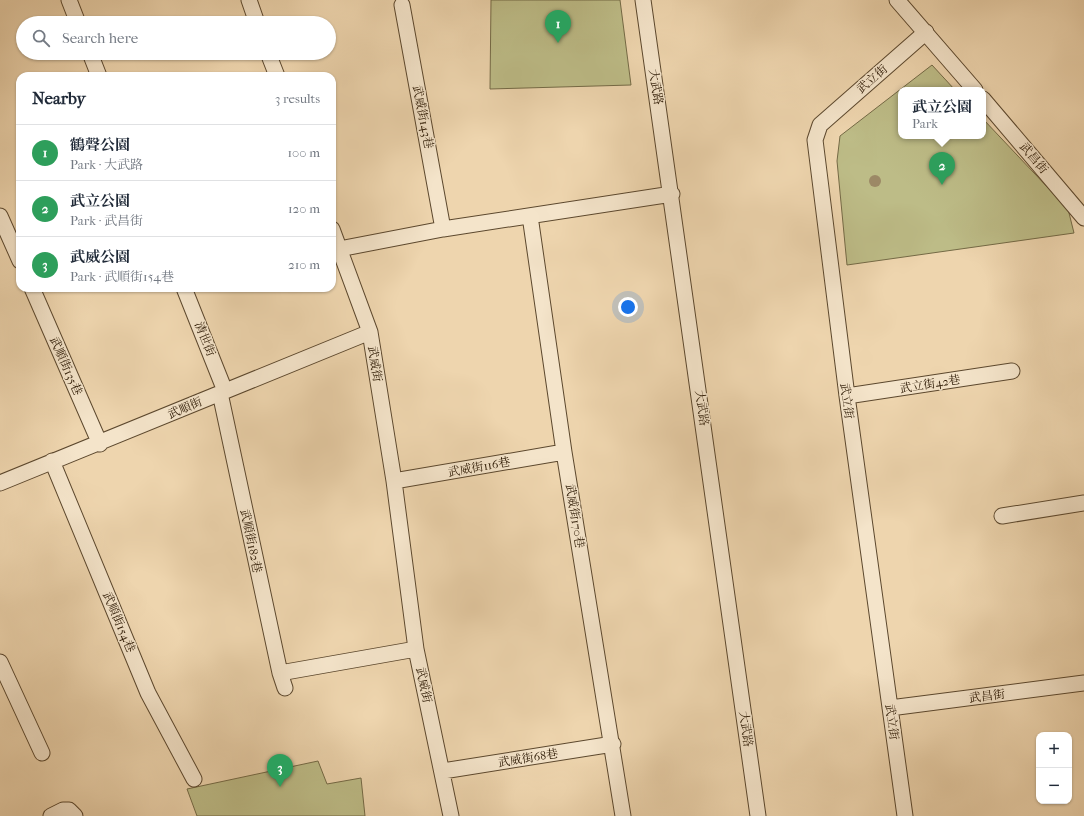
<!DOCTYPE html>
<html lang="en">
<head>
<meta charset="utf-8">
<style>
	:root { --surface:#fff; --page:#f2f2f3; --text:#1f2937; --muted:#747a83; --line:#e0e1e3; --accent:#111827 }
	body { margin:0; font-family:"IM FELL French Canon","Noto Serif TC",serif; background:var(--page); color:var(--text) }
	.controls { position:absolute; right:12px; bottom:12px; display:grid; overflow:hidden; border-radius:8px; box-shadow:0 1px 3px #0004 }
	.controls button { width:36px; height:36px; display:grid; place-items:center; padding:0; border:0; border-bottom:1px solid var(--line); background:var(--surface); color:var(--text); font:20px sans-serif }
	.you { position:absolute; left:628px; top:307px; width:14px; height:14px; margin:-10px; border:3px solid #fff; border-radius:50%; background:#1a73e8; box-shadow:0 0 0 6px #1a73e833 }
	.badge { display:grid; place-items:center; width:26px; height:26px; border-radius:50%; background:var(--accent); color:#fff; font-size:13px; font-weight:700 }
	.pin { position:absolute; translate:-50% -33px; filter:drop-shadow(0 1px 2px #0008) }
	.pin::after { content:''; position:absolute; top:21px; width:14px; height:12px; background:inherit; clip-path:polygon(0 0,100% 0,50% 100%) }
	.popup { position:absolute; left:898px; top:87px; width:88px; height:52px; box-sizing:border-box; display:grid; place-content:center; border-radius:8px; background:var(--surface); filter:drop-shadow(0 1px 3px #0005); font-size:13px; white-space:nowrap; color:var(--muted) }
	.popup b { font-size:15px; color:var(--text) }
	.popup::after { content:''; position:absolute; left:50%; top:100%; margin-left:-8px; border:8px solid transparent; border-top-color:var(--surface) }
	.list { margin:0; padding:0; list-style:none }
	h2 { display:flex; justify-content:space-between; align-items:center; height:52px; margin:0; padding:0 16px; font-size:17px }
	h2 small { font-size:13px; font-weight:400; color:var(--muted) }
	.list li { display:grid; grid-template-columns:26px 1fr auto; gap:12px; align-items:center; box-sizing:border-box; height:56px; padding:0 16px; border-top:1px solid var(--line) }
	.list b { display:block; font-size:15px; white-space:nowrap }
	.list p { margin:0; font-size:13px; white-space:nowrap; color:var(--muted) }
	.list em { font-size:13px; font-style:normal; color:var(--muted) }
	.icon { flex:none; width:22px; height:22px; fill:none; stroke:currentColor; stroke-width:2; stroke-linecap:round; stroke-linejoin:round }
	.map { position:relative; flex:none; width:1084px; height:816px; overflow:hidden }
	.search { position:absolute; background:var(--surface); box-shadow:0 1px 3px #0004; left:16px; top:16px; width:320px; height:44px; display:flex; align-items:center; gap:10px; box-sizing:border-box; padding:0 14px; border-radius:22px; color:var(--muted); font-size:15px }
	.panel { position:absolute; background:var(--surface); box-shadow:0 1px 3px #0004; left:16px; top:72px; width:320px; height:220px; border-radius:12px }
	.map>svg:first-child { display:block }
</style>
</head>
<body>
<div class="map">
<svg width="1084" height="816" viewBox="0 0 1084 816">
	<rect width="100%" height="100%" fill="#eed5ae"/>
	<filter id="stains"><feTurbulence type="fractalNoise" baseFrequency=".005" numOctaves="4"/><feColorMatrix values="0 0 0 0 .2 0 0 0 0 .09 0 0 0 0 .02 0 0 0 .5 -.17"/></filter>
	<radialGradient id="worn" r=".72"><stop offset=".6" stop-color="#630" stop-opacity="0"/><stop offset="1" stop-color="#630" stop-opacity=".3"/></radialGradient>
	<!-- green -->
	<path fill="#bdbc87" stroke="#746a46" d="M491,0H620L631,85L490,89Z
		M932,65L955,90H901V136H983V119L1068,209L1074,233L847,265L837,161L840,136Z
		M318,761L327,784L361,778L365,816H197L187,789Z"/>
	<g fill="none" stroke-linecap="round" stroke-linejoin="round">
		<defs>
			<path id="minor" d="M69,0L78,23
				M249,0L257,23
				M643,0L758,816
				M897,0L975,90
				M402,5L443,229
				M90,53L99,76
				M268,53L277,76
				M983,99L1084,218
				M0,216L20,261
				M530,216L564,452L623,816
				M332,229L370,332L394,481L416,649L451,816
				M339,249L443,229L672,194
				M32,288L100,444
				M184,288L225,391
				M220,393L280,673L285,688
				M847,396L1012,371
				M52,461L148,693L194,779
				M394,481L564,452
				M0,483L370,332
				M1002,516L1084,503
				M0,662L42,753
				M280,673L416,649
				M890,708L1084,683
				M443,771L613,744
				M51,816L63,810H69L75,816
				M905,816L847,396L815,140L820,125L926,32"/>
		</defs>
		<!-- minor casing -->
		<use href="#minor" stroke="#5c482e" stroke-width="17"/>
		<!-- minor -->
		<use href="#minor" stroke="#f4e4ca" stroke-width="15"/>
	</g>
	<!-- trees -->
	<circle fill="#9c8966" cx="875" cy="181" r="6"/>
	<g text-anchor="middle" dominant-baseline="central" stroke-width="3" stroke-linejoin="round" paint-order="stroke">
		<!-- street labels -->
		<g font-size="12" fill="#2c1904" stroke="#f4e4ca">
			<text transform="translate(872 79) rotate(-41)">武立街</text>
			<text transform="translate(656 87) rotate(81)">大武路</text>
			<text transform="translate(423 117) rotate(79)">武威街143巷</text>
			<text transform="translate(1034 158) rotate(50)">武昌街</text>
			<text transform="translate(205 339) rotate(68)">清世街</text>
			<text transform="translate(375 364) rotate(81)">武威街</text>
			<text transform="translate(66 366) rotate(66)">武順街135巷</text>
			<text transform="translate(930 384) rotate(-9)">武立街42巷</text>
			<text transform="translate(847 401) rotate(82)">武立街</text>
			<text transform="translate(185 408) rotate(-23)">武順街</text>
			<text transform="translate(702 408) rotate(82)">大武路</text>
			<text transform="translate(479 467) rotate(-10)">武威街116巷</text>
			<text transform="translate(575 516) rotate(81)">武威街170巷</text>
			<text transform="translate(251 541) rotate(78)">武順街182巷</text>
			<text transform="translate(119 622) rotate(67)">武順街154巷</text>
			<text transform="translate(424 685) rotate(78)">武威街</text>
			<text transform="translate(987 696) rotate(-7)">武昌街</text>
			<text transform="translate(892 722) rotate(82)">武立街</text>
			<text transform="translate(746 729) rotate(82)">大武路</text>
			<text transform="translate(528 758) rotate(-9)">武威街68巷</text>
		</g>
	</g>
	<rect width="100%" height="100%" filter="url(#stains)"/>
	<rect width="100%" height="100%" fill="url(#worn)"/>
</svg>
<div class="controls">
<button>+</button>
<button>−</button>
</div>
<div class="you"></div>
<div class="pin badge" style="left:558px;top:43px;background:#2e9e5b">1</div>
<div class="pin badge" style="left:942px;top:185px;background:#2e9e5b">2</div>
<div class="popup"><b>武立公園</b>Park</div>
<div class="pin badge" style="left:280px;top:787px;background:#2e9e5b">3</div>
<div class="search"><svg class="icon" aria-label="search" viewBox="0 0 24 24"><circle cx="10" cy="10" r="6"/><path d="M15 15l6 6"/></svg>Search here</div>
<section class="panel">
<h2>Nearby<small>3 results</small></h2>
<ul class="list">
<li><span class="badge" style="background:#2e9e5b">1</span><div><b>鶴聲公園</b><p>Park · 大武路</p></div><em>100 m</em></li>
<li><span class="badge" style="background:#2e9e5b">2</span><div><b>武立公園</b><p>Park · 武昌街</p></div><em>120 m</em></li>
<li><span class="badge" style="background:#2e9e5b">3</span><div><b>武威公園</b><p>Park · 武順街154巷</p></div><em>210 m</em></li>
</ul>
</section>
</div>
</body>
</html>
